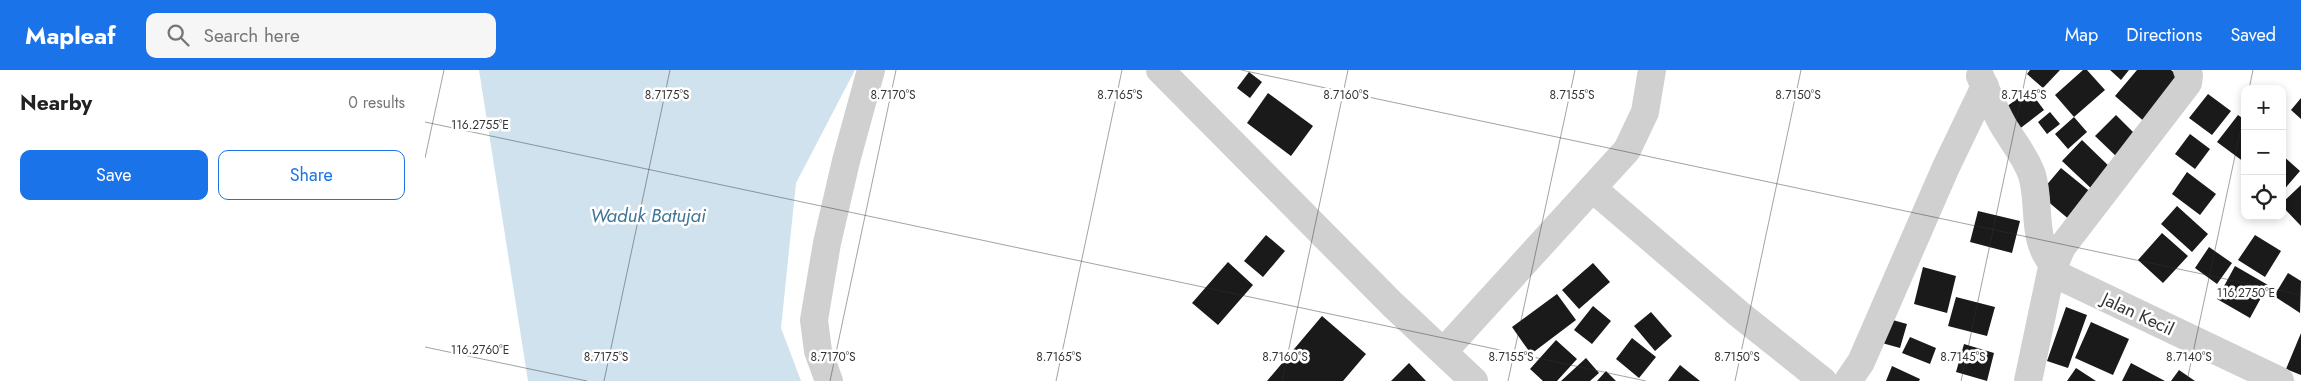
<!DOCTYPE html>
<html lang="en">
<head>
<meta charset="utf-8">
<style>
	:root { --surface:#fff; --page:#f6f6f6; --text:#222; --muted:#767676; --line:#e0e0e0; --accent:#1a73e8 }
	body { margin:0; font-family:Jost,sans-serif; background:var(--page); color:var(--text) }
	.controls { position:absolute; right:15px; top:15px; display:grid; overflow:hidden; border-radius:10px; box-shadow:0 2px 8px #0003 }
	.controls button { width:45px; height:45px; display:grid; place-items:center; padding:0; border:0; border-bottom:1px solid var(--line); background:var(--surface); color:var(--text); font:25px sans-serif }
	.list { margin:0; padding:0; list-style:none }
	h2 { display:flex; justify-content:space-between; align-items:center; height:65px; margin:0; padding:0 20px; font-size:21px }
	h2 small { font-size:16px; font-weight:400; color:var(--muted) }
	.actions { display:flex; gap:10px; padding:15px 20px }
	.actions a { flex:1; padding:11px 0; border:1px solid var(--accent); border-radius:10px; text-align:center; font-size:18px; color:var(--accent) }
	.actions .main { background:var(--accent); color:#fff }
	.icon { flex:none; width:28px; height:28px; fill:none; stroke:currentColor; stroke-width:2; stroke-linecap:round; stroke-linejoin:round }
	.map { position:relative; flex:none; width:1876px; height:311px; overflow:hidden }
	header { display:flex; align-items:center; gap:30px; box-sizing:border-box; height:70px; padding:0 25px; background:var(--accent); color:#fff }
	header strong { font-size:24px }
	nav { display:flex; gap:28px; margin-inline-start:auto; font-size:18px }
	.search { width:350px; height:45px; background:var(--page); display:flex; align-items:center; gap:12px; box-sizing:border-box; padding:0 18px; border-radius:10px; color:var(--muted); font-size:19px }
	main { display:flex }
	aside { flex:1; background:var(--surface) }
	.map>svg:first-child { display:block }
</style>
</head>
<body>
<header>
<strong>Mapleaf</strong>
<div class="search"><svg class="icon" aria-label="search" viewBox="0 0 24 24"><circle cx="10" cy="10" r="6"/><path d="M15 15l6 6"/></svg>Search here</div>
<nav><a>Map</a><a>Directions</a><a>Saved</a></nav>
</header>
<main>
<aside>
<h2>Nearby<small>0 results</small></h2>
<ul class="list">
</ul>
<div class="actions"><a class="main">Save</a><a>Share</a></div>
</aside>
<div class="map">
<svg width="1876" height="311" viewBox="0 0 1876 311">
	<rect width="100%" height="100%" fill="#fff"/>
	<!-- water -->
	<path fill="#cfe2ee" d="M54,0H430L371,113L356,258L376,311H103Z"/>
	<!-- building -->
	<path fill="#1a1a1a" d="M1605,0H1635L1618,18L1602,4Z
		M1658,0H1662L1680,20L1649,47L1630,25Z
		M1685,0H1704L1696,10Z
		M1712,0H1746L1759,11L1722,54L1690,26Z
		M824,2L837,12L825,28L812,18Z
		M1604,20L1619,40L1593,60L1577,40Z
		M843,23L888,56L866,86L822,53Z
		M1783,24L1806,41L1787,65L1764,48Z
		M1876,28V49L1866,40Z
		M1625,42L1635,54L1622,64L1613,52Z
		M1691,45L1713,67L1693,88L1670,66Z
		M1813,45L1820,50L1819,92L1792,72Z
		M1649,47L1662,62L1643,79L1630,64Z
		M1765,64L1785,79L1770,99L1750,84Z
		M1657,70L1689,101L1670,122L1637,91Z
		M1857,85L1875,101L1857,122Z
		M1636,98L1668,124L1646,151L1614,124Z
		M1762,102L1791,124L1775,145L1747,124Z
		M1876,115V156L1857,136V133Z
		M1752,136L1783,164L1767,182L1736,154Z
		M1553,141L1595,151L1587,183L1545,172Z
		M1737,163L1763,186L1738,213L1713,190Z
		M841,165L860,181L838,207L819,191Z
		M1830,165L1856,181L1840,207L1813,190Z
		M1784,177L1807,193L1792,214L1770,198Z
		M803,192L828,215L793,255L767,233Z
		M1168,193L1185,212L1154,239L1137,220Z
		M1810,196L1843,215L1825,248L1792,229Z
		M1498,197L1531,206L1522,243L1489,234Z
		M1863,203L1876,211L1875,243L1849,226Z
		M1132,224L1151,250L1106,284L1087,257Z
		M1531,227L1570,237L1562,266L1523,256Z
		M1168,236L1186,251L1167,274L1149,260Z
		M1641,237L1662,245L1643,298L1622,291Z
		M1226,242L1247,266L1230,281L1209,256Z
		M897,246L941,284L918,311H842Z
		M1464,249L1482,254L1475,278L1457,273Z
		M1666,252L1704,269L1688,305L1650,288Z
		M1876,263V305L1861,299Z
		M1485,267L1511,278L1505,294L1477,283Z
		M1207,268L1231,287L1214,308L1191,289Z
		M1131,270L1152,289L1132,311H1118L1105,299Z
		M1539,274L1569,283L1562,311L1531,302Z
		M1161,288L1174,303L1165,311H1136Z
		M984,293L1001,311H966Z
		M1706,293L1740,311H1697Z
		M1255,295L1275,311H1243Z
		M1467,296L1495,309L1494,311H1461Z
		M1651,298L1671,311H1642Z
		M1754,300L1770,311H1746Z
		M1181,301L1191,311H1172Z"/>
	<g fill="none" stroke-linecap="round" stroke-linejoin="round">
		<!-- minor -->
		<path stroke="#d0d0d0" stroke-width="28" d="M735,0L967,234L1049,311
			M1555,6C1562,22 1569,39 1578,55C1588,72 1601,87 1607,105C1616,135 1606,170 1628,194
			M1167,118L1314,244L1398,311
			M1626,202L1855,311
			M1018,282L1202,80L1220,42L1227,0
			M404,311L393,281L389,250L402,173L421,91L446,0
			M1423,311L1436,292L1521,97L1560,16
			M1603,311L1626,202L1637,177L1763,13L1764,5L1762,0"/>
	</g>
	<!-- ticks -->
	<path fill="none" stroke="#333" stroke-width="1" stroke-opacity="0.45" d="M816,0L1876,225M1875,0H1876M1824,19L1828,0M0,52L1221,311M0,88L19,0M0,277L162,311M179,311L245,0M405,311L471,0M631,311L697,0M857,311L923,0M1083,311L1150,0M1310,311L1376,0M1536,311L1602,0M1762,311L1820,39"/>
	<g text-anchor="middle" dominant-baseline="central" stroke-width="5" stroke-linejoin="round" paint-order="stroke">
		<!-- street labels -->
		<g font-size="18" fill="#333" stroke="#fff">
			<text transform="translate(1713 244) rotate(25)">Jalan Kecil</text>
		</g>
		<!-- water labels -->
		<g font-size="19" font-style="italic" fill="#3f7597" stroke="#fff">
			<text x="223" y="145">Waduk Batujai</text>
		</g>
	</g>
	<g font-size="12" text-anchor="middle" fill="#333" stroke="#fff" stroke-width="5" stroke-linejoin="round" paint-order="stroke">
		<text x="242" y="29">8.7175°S</text>
		<text x="468" y="29">8.7170°S</text>
		<text x="695" y="29">8.7165°S</text>
		<text x="921" y="29">8.7160°S</text>
		<text x="1147" y="29">8.7155°S</text>
		<text x="1373" y="29">8.7150°S</text>
		<text x="1599" y="29">8.7145°S</text>
		<text x="55" y="59">116.2755°E</text>
		<text x="1821" y="227">116.2750°E</text>
		<text x="55" y="284">116.2760°E</text>
		<text x="181" y="291">8.7175°S</text>
		<text x="408" y="291">8.7170°S</text>
		<text x="634" y="291">8.7165°S</text>
		<text x="860" y="291">8.7160°S</text>
		<text x="1086" y="291">8.7155°S</text>
		<text x="1312" y="291">8.7150°S</text>
		<text x="1538" y="291">8.7145°S</text>
		<text x="1764" y="291">8.7140°S</text>
	</g>
</svg>
<div class="controls">
<button>+</button>
<button>−</button>
<button><svg class="icon" aria-label="locate" viewBox="0 0 24 24"><circle cx="12" cy="12" r="6"/><path d="M12 2v4M12 18v4M2 12h4M18 12h4"/></svg></button>
</div>
</div>
</main>
</body>
</html>
